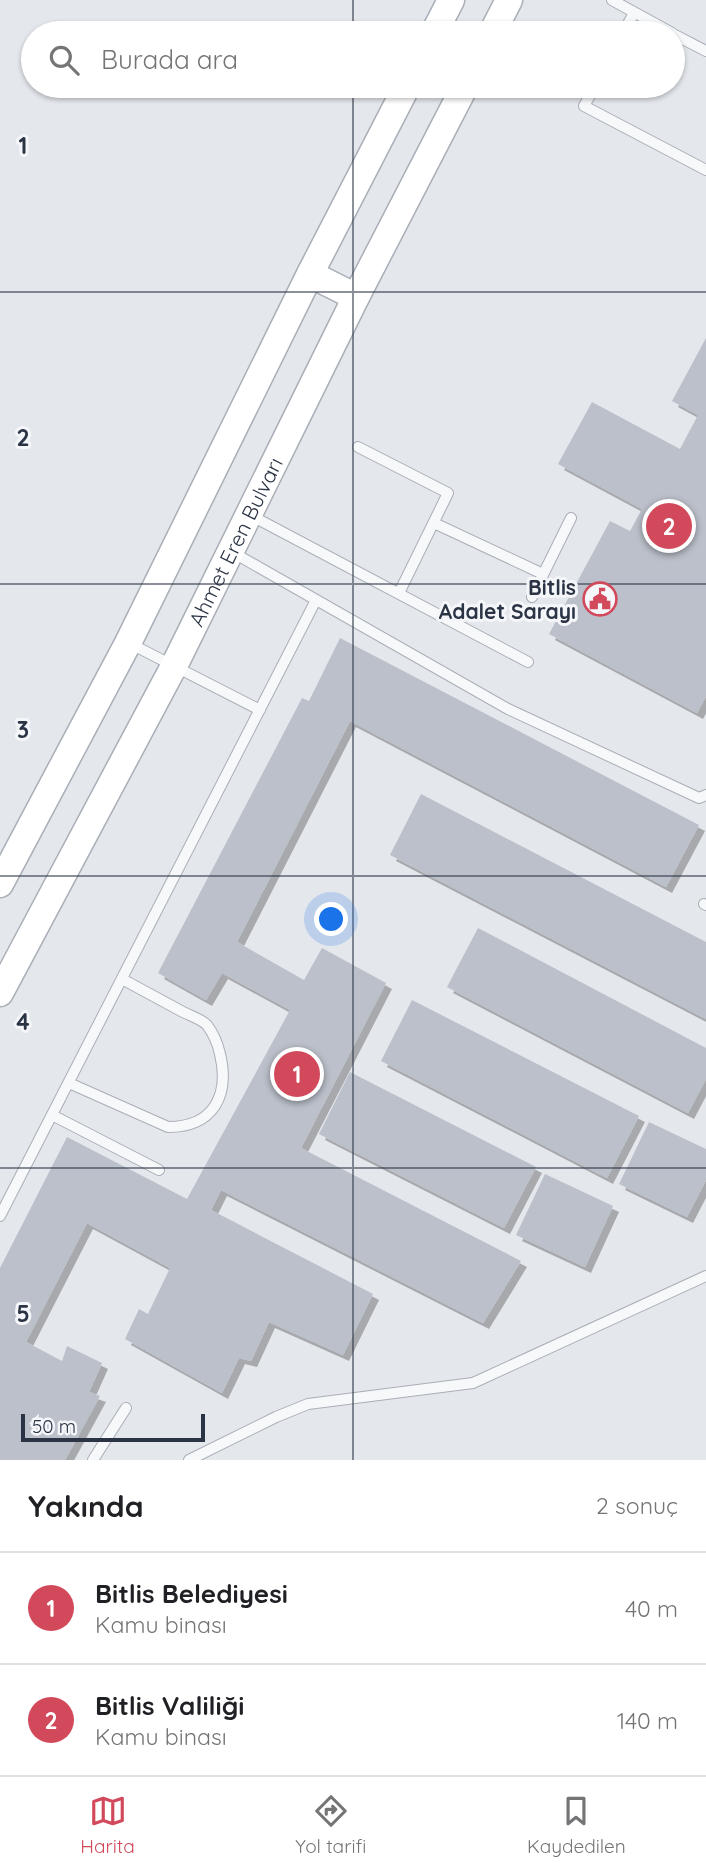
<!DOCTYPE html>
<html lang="tr">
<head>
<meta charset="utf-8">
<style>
	:root { --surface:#fff; --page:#f6f6f6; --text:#202124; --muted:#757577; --line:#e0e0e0; --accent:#d1495b }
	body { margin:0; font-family:Quicksand,sans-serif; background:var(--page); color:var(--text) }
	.scale { position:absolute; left:21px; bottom:18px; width:184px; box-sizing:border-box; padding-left:7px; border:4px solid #2b3445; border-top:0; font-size:19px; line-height:24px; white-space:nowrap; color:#2b3445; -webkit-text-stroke:5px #f4f6f9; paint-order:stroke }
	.you { position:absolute; left:332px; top:920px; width:24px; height:24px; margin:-18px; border:5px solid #fff; border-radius:50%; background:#1a73e8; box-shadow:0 0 0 10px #1a73e833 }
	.badge { display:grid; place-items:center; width:46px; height:46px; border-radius:50%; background:var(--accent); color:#fff; font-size:23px; font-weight:700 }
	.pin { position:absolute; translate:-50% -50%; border:4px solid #fff; box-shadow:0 2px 7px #0006 }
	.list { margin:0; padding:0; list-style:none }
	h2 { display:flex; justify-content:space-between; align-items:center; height:91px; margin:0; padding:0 28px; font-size:30px }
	h2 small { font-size:23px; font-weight:400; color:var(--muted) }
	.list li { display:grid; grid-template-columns:46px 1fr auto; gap:21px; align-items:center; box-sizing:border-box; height:112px; padding:0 28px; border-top:2px solid var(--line) }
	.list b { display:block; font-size:26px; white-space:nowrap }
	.list p { margin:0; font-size:23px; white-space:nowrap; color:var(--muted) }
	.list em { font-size:23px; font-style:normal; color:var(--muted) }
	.icon { flex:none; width:38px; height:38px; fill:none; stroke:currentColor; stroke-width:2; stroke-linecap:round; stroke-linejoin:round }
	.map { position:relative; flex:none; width:706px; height:1460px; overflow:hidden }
	.search { position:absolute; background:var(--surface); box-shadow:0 2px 5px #0004; left:21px; right:21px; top:21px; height:77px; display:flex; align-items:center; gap:18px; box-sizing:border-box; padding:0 24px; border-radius:38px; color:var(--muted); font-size:26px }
	.sheet { height:315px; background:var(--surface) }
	nav { display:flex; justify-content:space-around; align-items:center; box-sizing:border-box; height:98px; border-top:2px solid var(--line); background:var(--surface); font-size:19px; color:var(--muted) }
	nav a { display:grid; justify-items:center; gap:4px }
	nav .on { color:var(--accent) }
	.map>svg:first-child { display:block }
</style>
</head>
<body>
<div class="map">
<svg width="706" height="1460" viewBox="0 0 706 1460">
	<defs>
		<filter id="shadow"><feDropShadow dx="6" dy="6" stdDeviation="0" flood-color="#0004"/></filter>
	</defs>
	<rect width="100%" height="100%" fill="#e4e7ec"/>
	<!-- building -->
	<path fill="#bbc0ca" filter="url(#shadow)" d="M706,338V696L697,713L549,634L610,521L630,531L642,509L558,464L592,402L680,449L698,415L672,401Z
		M340,638L699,825L666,887L350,721L237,942L304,980L322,948L386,983L301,1148L521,1261L483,1323L221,1190L211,1210L373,1294L343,1355L269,1322L251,1361L239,1358L222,1393L125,1339L139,1309L148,1314L170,1268L87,1223L26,1342L62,1361L67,1346L102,1363L89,1392L100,1396L65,1460H0V1268L67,1137L187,1199L290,1010L222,973L206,1000L158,973L302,698L309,701Z
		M421,794L706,942V1019L390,855Z
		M478,928L706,1048V1079L688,1113L447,987Z
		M412,1000L639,1116L607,1178L381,1061Z
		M350,1072L536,1167L504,1228L319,1134Z
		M649,1122L706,1149V1180L687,1217L619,1184Z
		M545,1174L613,1206L585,1267L516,1235Z"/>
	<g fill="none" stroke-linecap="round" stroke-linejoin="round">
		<defs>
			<path id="lane" d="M612,0L672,33
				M623,33L634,13
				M673,34L706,51
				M595,86L584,106L706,170
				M358,447L448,493L399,593
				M250,515L528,662
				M434,523L543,574
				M232,552L508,709L699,798L706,795
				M532,597L571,518
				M129,643L260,710
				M704,904L706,905
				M69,1083L168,1127C213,1127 230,1096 220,1054C218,1045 213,1033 207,1025C201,1019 191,1016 183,1012C163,1001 142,990 122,979
				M52,1115L159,1170
				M0,1216L316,600
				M93,1460L126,1408
				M189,1460L276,1417L308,1404L473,1383L706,1276"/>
			<g id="secondary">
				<path d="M434,33L451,0"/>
				<path d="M492,33L509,0"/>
				<path d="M310,274L356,297"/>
				<path d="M0,884L128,643L310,274L407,86"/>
				<path id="s1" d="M0,993L174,666L356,297L465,86"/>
			</g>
		</defs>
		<!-- lane casing -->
		<use href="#lane" stroke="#a9aeb7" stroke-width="12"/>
		<!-- secondary casing -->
		<use href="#secondary" stroke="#a9aeb7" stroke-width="29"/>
		<!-- lane -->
		<use href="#lane" stroke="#f7f8fa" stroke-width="10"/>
		<!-- secondary -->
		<use href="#secondary" stroke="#fff" stroke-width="26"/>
	</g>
	<!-- grid -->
	<path fill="none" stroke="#2b3445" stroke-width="2" stroke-opacity="0.55" d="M353,0V33M353,86V1460M0,292H706M0,584H706M0,876H706M0,1168H706"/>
	<!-- icons -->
	<defs>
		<symbol id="civic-ring" viewBox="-11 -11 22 22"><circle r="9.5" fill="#f4f6f9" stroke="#d1495b" stroke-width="1.5"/><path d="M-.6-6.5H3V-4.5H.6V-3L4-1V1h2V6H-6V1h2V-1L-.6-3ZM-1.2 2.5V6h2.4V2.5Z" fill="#d1495b"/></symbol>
	</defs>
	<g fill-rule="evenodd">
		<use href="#civic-ring" x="581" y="580" width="38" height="38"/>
	</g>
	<g text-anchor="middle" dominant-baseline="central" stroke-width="6" stroke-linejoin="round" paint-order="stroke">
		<!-- street labels -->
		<g font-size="21" fill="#2b3445" stroke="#f4f6f9">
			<text stroke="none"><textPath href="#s1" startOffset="509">Ahmet Eren Bulvarı</textPath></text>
		</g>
		<!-- poi labels -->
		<g font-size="21" font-weight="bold" fill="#2b3445" stroke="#f4f6f9" text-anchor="end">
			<text x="576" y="587">Bitlis<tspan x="576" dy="24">Adalet Sarayı</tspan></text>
		</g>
	</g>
	<g font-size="23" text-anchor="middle" font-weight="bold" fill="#2b3445" stroke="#f4f6f9" stroke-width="6" stroke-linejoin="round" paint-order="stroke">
		<text x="23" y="154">1</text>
		<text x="23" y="446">2</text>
		<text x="23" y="738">3</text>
		<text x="23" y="1030">4</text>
		<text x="23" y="1322">5</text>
	</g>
</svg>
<div class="scale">50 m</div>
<div class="you"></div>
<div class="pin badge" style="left:297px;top:1074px">1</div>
<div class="pin badge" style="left:669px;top:526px">2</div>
<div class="search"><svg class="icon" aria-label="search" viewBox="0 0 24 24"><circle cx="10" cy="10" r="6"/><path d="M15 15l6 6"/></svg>Burada ara</div>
</div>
<section class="sheet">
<h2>Yakında<small>2 sonuç</small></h2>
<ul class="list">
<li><span class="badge">1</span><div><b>Bitlis Belediyesi</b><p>Kamu binası</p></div><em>40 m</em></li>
<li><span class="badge">2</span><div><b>Bitlis Valiliği</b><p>Kamu binası</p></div><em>140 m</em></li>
</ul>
</section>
<nav>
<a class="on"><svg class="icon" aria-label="map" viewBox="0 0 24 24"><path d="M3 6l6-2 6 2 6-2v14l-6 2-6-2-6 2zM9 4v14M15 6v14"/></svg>Harita</a>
<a><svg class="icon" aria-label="directions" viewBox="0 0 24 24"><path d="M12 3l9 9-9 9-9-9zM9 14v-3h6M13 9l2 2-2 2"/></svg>Yol tarifi</a>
<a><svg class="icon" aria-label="saved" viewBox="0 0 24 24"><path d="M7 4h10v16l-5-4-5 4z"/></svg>Kaydedilen</a>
</nav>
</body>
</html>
